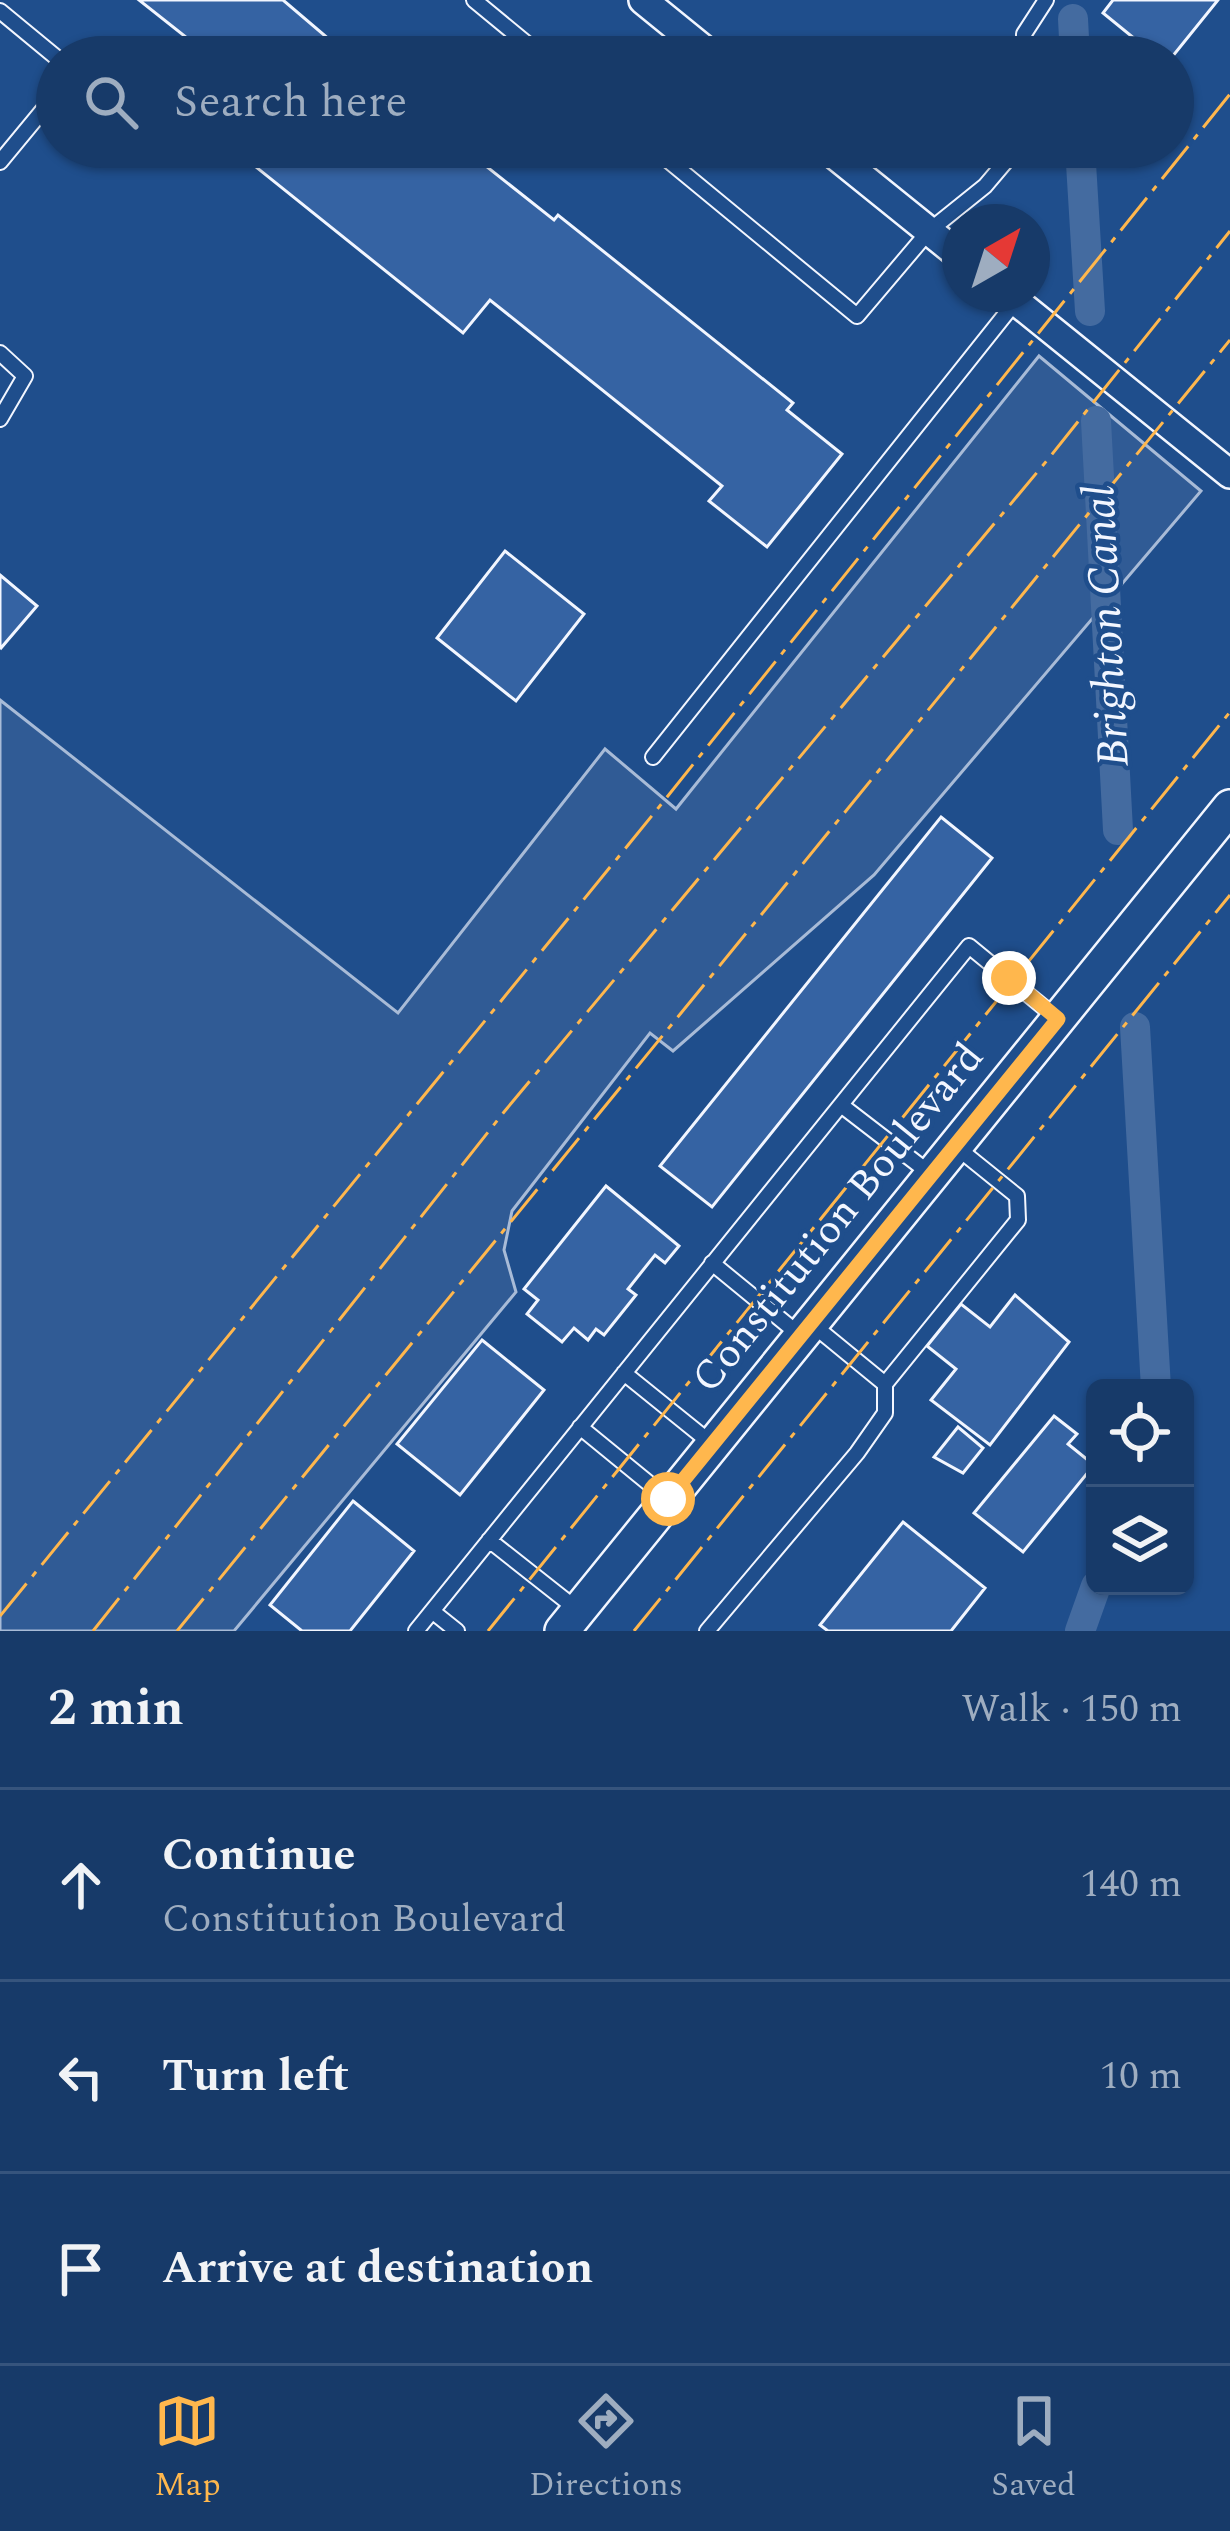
<!DOCTYPE html>
<html lang="en">
<head>
<meta charset="utf-8">
<style>
	:root { --surface:#173a69; --page:#20416f; --text:#f1f3f6; --muted:#9eadc0; --line:#36547d; --accent:#ffb74d }
	body { margin:0; font-family:Spectral,serif; background:var(--page); color:var(--text) }
	.controls { position:absolute; right:36px; bottom:36px; display:grid; overflow:hidden; border-radius:18px; box-shadow:0 3px 9px #0004 }
	.controls button { width:108px; height:108px; display:grid; place-items:center; padding:0; border:0; border-bottom:3px solid var(--line); background:var(--surface); color:var(--text); font:60px sans-serif }
	.compass { position:absolute; left:942px; top:204px; width:108px; height:108px; border-radius:50%; background:var(--surface); box-shadow:0 3px 9px #0004; rotate:39deg }
	.stop { position:absolute; width:36px; height:36px; margin:-27px; border:9px solid #ffb74d; border-radius:50%; background:#fff }
	.stop.end { background:#ffb74d; border-color:#fff; box-shadow:0 3px 12px #0008 }
	.list { margin:0; padding:0; list-style:none }
	h2 { display:flex; justify-content:space-between; align-items:center; height:156px; margin:0; padding:0 48px; font-size:51px }
	h2 small { font-size:39px; font-weight:400; color:var(--muted) }
	.list li { display:grid; grid-template-columns:78px 1fr auto; gap:36px; align-items:center; box-sizing:border-box; height:192px; padding:0 48px; border-top:3px solid var(--line) }
	.list b { display:block; font-size:45px; white-space:nowrap }
	.list p { margin:0; font-size:39px; white-space:nowrap; color:var(--muted) }
	.list em { font-size:39px; font-style:normal; color:var(--muted) }
	.icon { flex:none; width:66px; height:66px; fill:none; stroke:currentColor; stroke-width:2; stroke-linecap:round; stroke-linejoin:round }
	.map { position:relative; flex:none; width:1230px; height:1631px; overflow:hidden }
	.search { position:absolute; background:var(--surface); box-shadow:0 3px 9px #0004; left:36px; right:36px; top:36px; height:132px; display:flex; align-items:center; gap:30px; box-sizing:border-box; padding:0 42px; border-radius:66px; color:var(--muted); font-size:45px }
	.sheet { height:732px; background:var(--surface) }
	nav { display:flex; justify-content:space-around; align-items:center; box-sizing:border-box; height:168px; border-top:3px solid var(--line); background:var(--surface); font-size:33px; color:var(--muted) }
	nav a { display:grid; justify-items:center; gap:6px }
	nav .on { color:var(--accent) }
	.map>svg:first-child { display:block }
</style>
</head>
<body>
<div class="map">
<svg width="1230" height="1631" viewBox="0 0 1230 1631">
	<rect width="100%" height="100%" fill="#1f4e8c"/>
	<!-- green -->
	<path fill="#305b95" stroke="#a8bbd7" stroke-width="3" d="M1039,356L1201,491L874,875L673,1051L650,1033L512,1211L504,1250L516,1292L234,1631H0V700L398,1013L605,749L676,809Z"/>
	<g fill="none" stroke-linecap="round" stroke-linejoin="round">
		<!-- canal -->
		<path stroke="#446ba0" stroke-width="30" d="M1073,19L1075,57
			M1080,147L1090,311
			M1096,421L1118,830
			M1135,1027L1156,1388
			M1080,1631L1096,1586"/>
	</g>
	<!-- building -->
	<path fill="#3563a3" stroke="#f2f6ff" stroke-width="3" d="M139,0H283L350,57H211Z
		M1113,0H1218L1172,57H1157L1103,13Z
		M231,147H462L554,220L558,215L793,403L787,410L842,454L767,547L709,501L722,486L490,300L463,333Z
		M505,551L584,614L516,701L437,638Z
		M0,575L37,606L1,648L0,647Z
		M941,817L992,858L712,1207L660,1166Z
		M606,1186L679,1246L665,1263L655,1255L628,1289L636,1295L604,1335L596,1329L588,1340L574,1328L562,1342L527,1314L538,1300L524,1289Z
		M1015,1295L1069,1342L990,1445L931,1400L956,1369L927,1346L961,1304L990,1327Z
		M482,1340L544,1390L460,1495L397,1444Z
		M1054,1416L1077,1434L1068,1444L1094,1465L1023,1552L974,1513Z
		M958,1427L983,1448L963,1473L934,1457Z
		M353,1501L414,1551L350,1631H302L270,1605Z
		M903,1522L985,1588L951,1631H828L820,1625Z"/>
	<g fill="none" stroke-linecap="round" stroke-linejoin="round">
		<defs>
			<path id="service" d="M474,0L543,57
				M0,11L57,58
				M1024,57V34L1046,0
				M652,147L857,316L929,231L985,186L1018,147
				M0,162L57,93
				M0,353L25,376L0,419
				M653,757L1016,301
				M841,1105L932,1175
				M712,1263L801,1336
				M813,1325L885,1384L1018,1220L1017,1196L955,1146
				M624,1373L712,1444
				M580,1427L668,1499
				M489,1540L579,1611
				M432,1611L457,1631
				M416,1631L969,946L1058,1019
				M707,1631L857,1453L885,1413V1384"/>
			<path id="minor" d="M643,0L713,57
				M825,147L960,256
				M1007,294L1230,474"/>
			<path id="tertiary" d="M562,1631L1230,807"/>
		</defs>
		<!-- service casing -->
		<use href="#service" stroke="#f2f6ff" stroke-width="18"/>
		<!-- minor casing -->
		<use href="#minor" stroke="#f2f6ff" stroke-width="32"/>
		<!-- tertiary casing -->
		<use href="#tertiary" stroke="#f2f6ff" stroke-width="38"/>
		<!-- service -->
		<use href="#service" stroke="#1f4e8c" stroke-width="14"/>
		<!-- minor -->
		<use href="#minor" stroke="#1f4e8c" stroke-width="27"/>
		<!-- tertiary -->
		<use href="#tertiary" stroke="#1f4e8c" stroke-width="33"/>
		<!-- power -->
		<path stroke="#ffb74d" stroke-width="3" stroke-dasharray="42 9 6 9" stroke-linecap="butt" d="M0,1616L655,812L1230,94
			M93,1631L504,1112L1049,458L1230,231
			M177,1631L1230,340
			M488,1631L1230,712
			M634,1631L1230,895"/>
	</g>
	<g fill="none" stroke-linecap="round" stroke-linejoin="round">
		<!-- route -->
		<path stroke="#ffb74d" stroke-width="15" d="M668,1499L1058,1019L1009,978"/>
	</g>
	<g text-anchor="middle" dominant-baseline="central" stroke-width="9" stroke-linejoin="round" paint-order="stroke">
		<!-- street labels -->
		<g font-size="42" fill="#f2f6ff" stroke="#1f4e8c">
			<text transform="translate(838 1218) rotate(-51)">Constitution Boulevard</text>
		</g>
		<!-- water labels -->
		<g font-size="45" font-style="italic" fill="#f2f6ff" stroke="#1f4e8c">
			<text transform="translate(1107 626) rotate(-93)">Brighton Canal</text>
		</g>
	</g>
</svg>
<div class="controls">
<button><svg class="icon" aria-label="locate" viewBox="0 0 24 24"><circle cx="12" cy="12" r="6"/><path d="M12 2v4M12 18v4M2 12h4M18 12h4"/></svg></button>
<button><svg class="icon" aria-label="layers" viewBox="0 0 24 24"><path d="M12 4l9 5-9 5-9-5zM3 14l9 5 9-5"/></svg></button>
</div>
<svg class="compass" viewBox="-18 -18 36 36"><path d="M0-13l5 13h-10z" fill="#e53935"/><path d="M0 13l5-13h-10z" fill="#9eadc0"/></svg>
<div class="stop" style="left:668px;top:1499px"></div>
<div class="stop end" style="left:1009px;top:978px"></div>
<div class="search"><svg class="icon" aria-label="search" viewBox="0 0 24 24"><circle cx="10" cy="10" r="6"/><path d="M15 15l6 6"/></svg>Search here</div>
</div>
<section class="sheet">
<h2>2 min<small>Walk · 150 m</small></h2>
<ul class="list">
<li><svg class="icon" aria-label="ahead" viewBox="0 0 24 24"><path d="M12 20V5M6 11l6-6 6 6"/></svg><div><b>Continue</b><p>Constitution Boulevard</p></div><em>140 m</em></li>
<li><svg class="icon" aria-label="left" viewBox="0 0 24 24"><path d="M17 20v-9H6M10 6l-5 5 5 5"/></svg><div><b>Turn left</b></div><em>10 m</em></li>
<li><svg class="icon" aria-label="arrive" viewBox="0 0 24 24"><path d="M6 21V4h12l-3 4 3 4H6"/></svg><div><b>Arrive at destination</b></div></li>
</ul>
</section>
<nav>
<a class="on"><svg class="icon" aria-label="map" viewBox="0 0 24 24"><path d="M3 6l6-2 6 2 6-2v14l-6 2-6-2-6 2zM9 4v14M15 6v14"/></svg>Map</a>
<a><svg class="icon" aria-label="directions" viewBox="0 0 24 24"><path d="M12 3l9 9-9 9-9-9zM9 14v-3h6M13 9l2 2-2 2"/></svg>Directions</a>
<a><svg class="icon" aria-label="saved" viewBox="0 0 24 24"><path d="M7 4h10v16l-5-4-5 4z"/></svg>Saved</a>
</nav>
</body>
</html>
